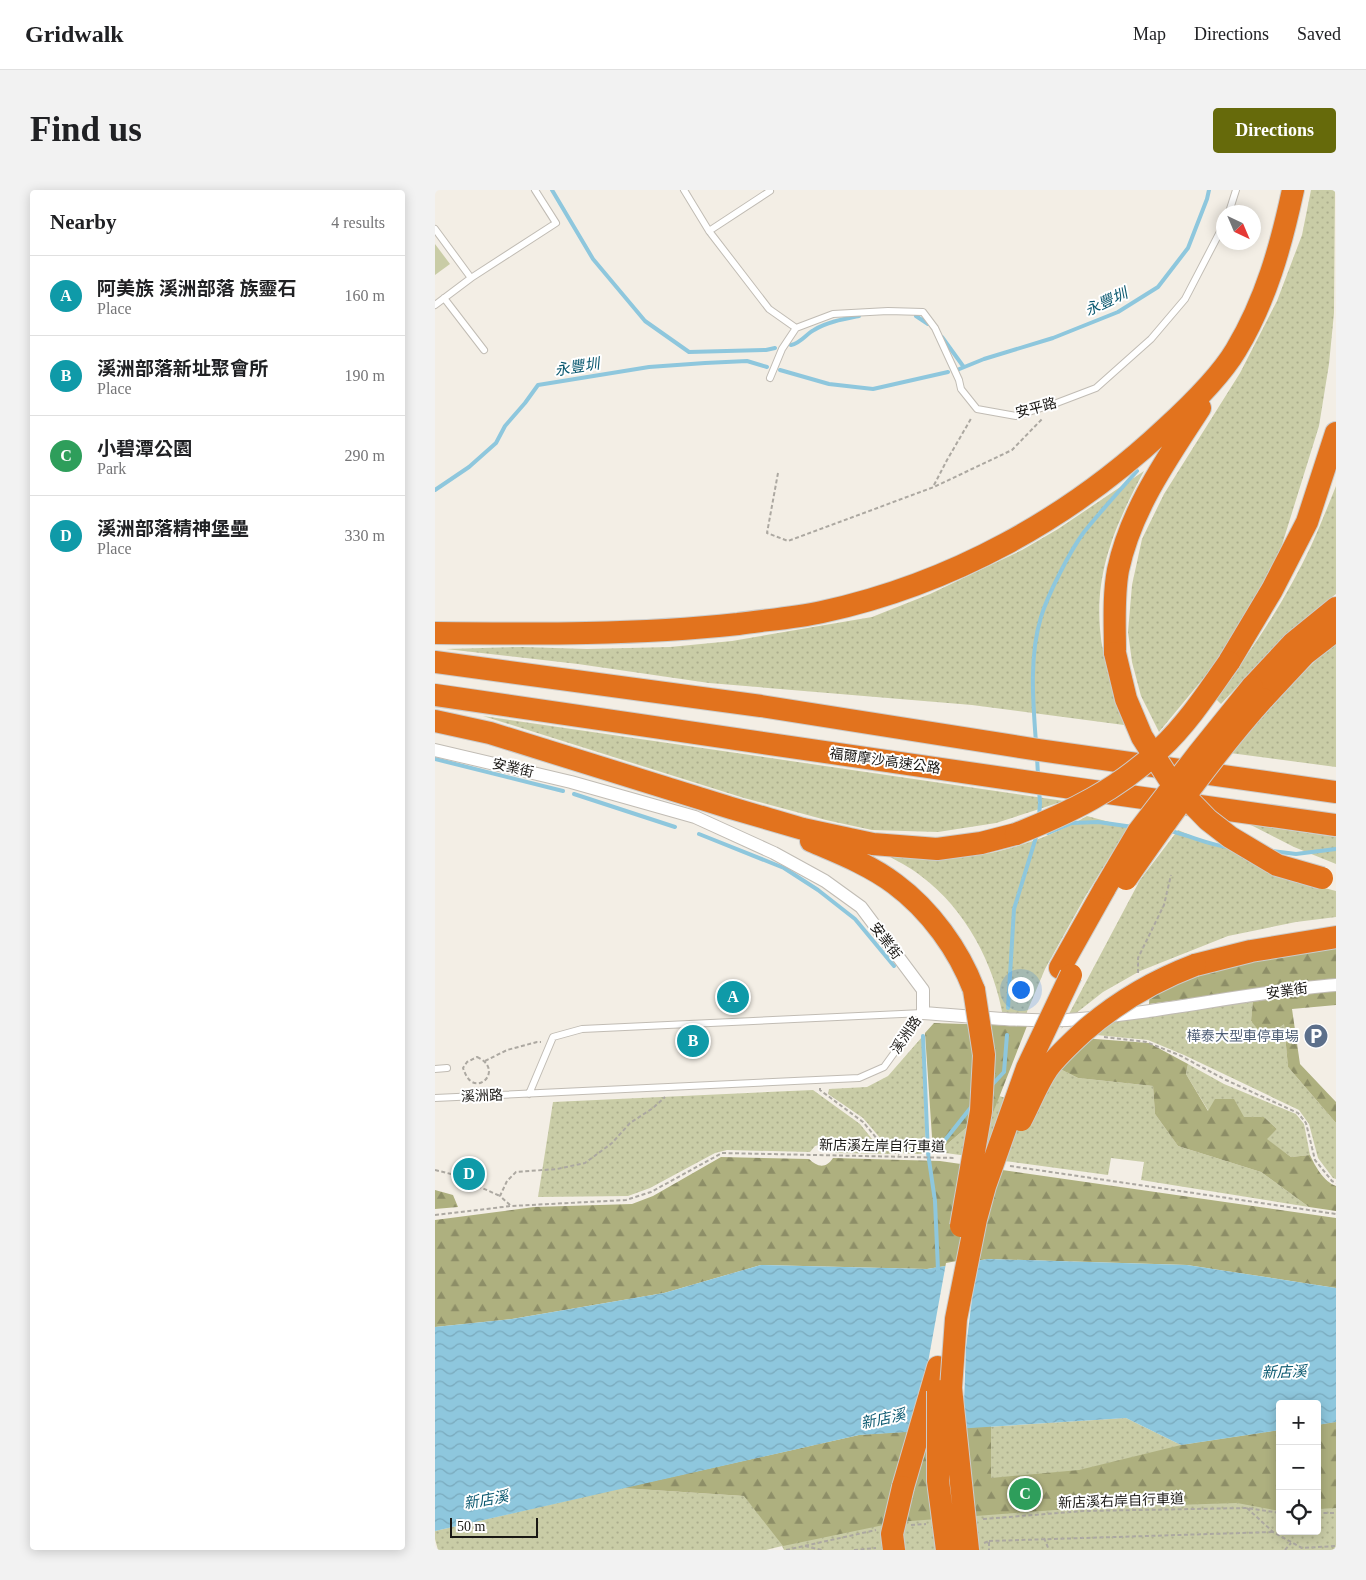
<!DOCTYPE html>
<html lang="en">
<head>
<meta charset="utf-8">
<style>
	:root { --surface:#fff; --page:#f2f2f2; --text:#202124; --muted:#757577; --line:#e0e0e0; --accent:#666a0b }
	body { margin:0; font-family:"Times New Roman","Noto Sans TC",serif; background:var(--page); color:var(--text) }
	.controls { position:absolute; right:15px; bottom:15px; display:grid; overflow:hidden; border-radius:5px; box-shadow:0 2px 12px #0003 }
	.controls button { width:45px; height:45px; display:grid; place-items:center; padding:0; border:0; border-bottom:1px solid var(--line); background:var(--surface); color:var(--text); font:25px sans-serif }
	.compass { position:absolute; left:781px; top:15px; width:45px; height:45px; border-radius:50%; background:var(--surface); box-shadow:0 2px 12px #0003; rotate:136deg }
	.scale { position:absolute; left:15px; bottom:12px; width:88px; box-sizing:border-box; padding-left:5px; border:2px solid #191714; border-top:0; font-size:14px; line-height:18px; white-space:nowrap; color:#191714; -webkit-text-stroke:4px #fff; paint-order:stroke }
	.you { position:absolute; left:585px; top:799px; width:18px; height:18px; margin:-12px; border:4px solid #fff; border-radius:50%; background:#1a73e8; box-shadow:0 0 0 8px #1a73e833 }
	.badge { display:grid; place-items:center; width:32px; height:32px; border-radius:50%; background:var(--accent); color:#fff; font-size:16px; font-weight:700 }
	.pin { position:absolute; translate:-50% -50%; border:2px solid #fff; box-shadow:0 1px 5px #0006 }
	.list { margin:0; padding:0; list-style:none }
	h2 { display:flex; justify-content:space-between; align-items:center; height:65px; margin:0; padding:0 20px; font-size:21px }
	h2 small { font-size:16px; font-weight:400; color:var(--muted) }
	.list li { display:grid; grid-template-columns:32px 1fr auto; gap:15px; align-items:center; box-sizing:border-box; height:80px; padding:0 20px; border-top:1px solid var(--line) }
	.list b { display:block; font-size:19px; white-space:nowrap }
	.list p { margin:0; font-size:16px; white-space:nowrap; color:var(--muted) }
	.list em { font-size:16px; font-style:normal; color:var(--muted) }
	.icon { flex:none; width:28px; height:28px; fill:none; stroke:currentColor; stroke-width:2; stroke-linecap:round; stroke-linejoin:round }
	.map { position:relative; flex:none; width:901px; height:1360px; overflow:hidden; border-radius:5px }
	header { display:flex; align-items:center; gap:30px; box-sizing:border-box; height:70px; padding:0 25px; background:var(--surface); border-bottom:1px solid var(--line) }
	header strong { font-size:24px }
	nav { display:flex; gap:28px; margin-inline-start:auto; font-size:18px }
	.intro { display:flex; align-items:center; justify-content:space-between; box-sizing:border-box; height:120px; padding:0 30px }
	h1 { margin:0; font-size:35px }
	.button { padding:12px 22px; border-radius:5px; background:var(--accent); color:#fff; font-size:18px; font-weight:700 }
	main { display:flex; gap:30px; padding:0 30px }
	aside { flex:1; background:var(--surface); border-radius:5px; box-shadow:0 2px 12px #0003 }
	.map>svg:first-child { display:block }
</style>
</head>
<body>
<header>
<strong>Gridwalk</strong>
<nav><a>Map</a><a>Directions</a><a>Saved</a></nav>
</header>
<div class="intro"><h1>Find us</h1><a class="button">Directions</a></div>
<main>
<aside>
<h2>Nearby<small>4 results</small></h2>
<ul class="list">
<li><span class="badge" style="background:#0f9aa8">A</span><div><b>阿美族 溪洲部落 族靈石</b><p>Place</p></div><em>160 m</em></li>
<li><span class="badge" style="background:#0f9aa8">B</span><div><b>溪洲部落新址聚會所</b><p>Place</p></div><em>190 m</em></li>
<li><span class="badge" style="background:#2e9e5b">C</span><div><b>小碧潭公園</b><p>Park</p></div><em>290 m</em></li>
<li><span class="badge" style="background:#0f9aa8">D</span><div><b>溪洲部落精神堡壘</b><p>Place</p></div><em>330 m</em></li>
</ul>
</aside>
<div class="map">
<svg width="901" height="1360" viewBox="0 0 901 1360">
	<defs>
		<pattern id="grass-dots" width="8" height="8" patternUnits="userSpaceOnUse" patternTransform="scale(1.25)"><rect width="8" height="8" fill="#c9cca6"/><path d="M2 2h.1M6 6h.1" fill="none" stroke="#acae8e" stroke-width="1.8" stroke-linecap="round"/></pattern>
		<pattern id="forest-firs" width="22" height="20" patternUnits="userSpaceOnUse" patternTransform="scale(1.25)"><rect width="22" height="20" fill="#aeb07f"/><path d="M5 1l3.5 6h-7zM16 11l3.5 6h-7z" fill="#8d8e67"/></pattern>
		<pattern id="water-waves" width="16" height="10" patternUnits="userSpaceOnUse" patternTransform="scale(1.25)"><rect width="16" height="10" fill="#8ec7dd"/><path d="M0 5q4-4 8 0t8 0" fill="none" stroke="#7aaabd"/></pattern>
	</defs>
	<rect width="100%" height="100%" fill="#f3eee5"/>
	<!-- grass -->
	<path fill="url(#grass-dots)" d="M876,0H900L899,123L894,174L884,236L846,358L815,417L786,467L724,542L706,506L697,472L693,442L697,395L707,349L729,304L805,183L842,111L867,45Z
		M709,281C682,332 660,379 665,439C667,472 682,504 689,535L537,515L274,493L143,474L11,459L87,457L152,459L235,457L297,451L437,427L495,404L587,360L623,339Z
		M901,296V404C858,435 822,475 786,514L780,508C817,461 850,411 876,356C885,336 893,316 901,296Z
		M901,452V577L795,563C828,524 862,486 901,452Z
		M48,526L629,611L561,633L503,642L437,640L391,630L309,608Z
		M652,626L693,637L650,707L610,779L570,874C570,863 571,851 570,840C563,781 534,722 486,686C475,677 462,671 450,664C469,665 489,668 508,668C558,667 609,651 652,626Z
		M814,634L901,647V674L859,657Z
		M743,640L780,656L797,659L855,689L901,701V727L861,732L793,746L705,781L668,802L640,824L626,839L705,690Z
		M818,811L816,832L849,834L853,877L901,933V989L898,988L883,968L874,934L864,920L749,865L713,850L651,844L668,828Z
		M487,847L491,964H470L446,949L428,928L393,904L394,899L432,897L453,886Z
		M753,874L789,894L861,924L869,934L875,965L856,967L831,949L842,939L829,927H809L774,922L751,884Z
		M623,878L643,888L718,896L720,924L743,956L826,982L874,1017L706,990L709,972L676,968L673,985L503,962L539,931L556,928L564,906L601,916Z
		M378,900L425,934L441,954L458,964L399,963L394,957L387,954L380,956L375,962L292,960L280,963L215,998L193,1006L103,1007L118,912Z
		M691,1228L746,1255L845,1240V1341H882V1235L901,1232V1360H349L347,1356L331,1360H3L0,1349V1341L187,1298L309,1306L424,1245Z"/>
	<!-- forest -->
	<path fill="url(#forest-firs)" d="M901,753V789L714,814L715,799L796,769Z
		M901,800V815L857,819L865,874L901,912V933L853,877L849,834L830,848L816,831L818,811Z
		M499,833L592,836L556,928L539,931L503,962H498L490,843Z
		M647,848L714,853L753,874L751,884L773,921L780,909H799L809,927H829L842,939L832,949L856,967L875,965C880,976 889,992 901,996V1021L874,1017L826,982L743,956L720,924L718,896L643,888L623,878Z
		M286,967L374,969C382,977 391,979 398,968L505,971L901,1028V1098L752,1075L553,1069L492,1079L326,1075L229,1103L77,1129L0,1137V1030L99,1017L197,1014L218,1006Z
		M0,1000L18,1005L23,1017L0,1019Z
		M901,1232V1318L882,1319V1235Z
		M556,1236V1288L644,1280L746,1255L845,1240V1321L802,1313L646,1318L463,1332L348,1356L309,1306L187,1298L424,1245Z"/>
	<!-- garden -->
	<path fill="#c9cca6" d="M0,54L15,74L0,85Z"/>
	<!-- water -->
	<path fill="url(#water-waves)" d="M553,1069L752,1075L901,1098V1232L882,1235V1214H845V1240L746,1255L691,1228L424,1245L0,1341V1137L77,1129L229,1103L326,1075L492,1079Z"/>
	<!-- pier -->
	<path fill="#f3eee5" d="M544,1067L541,1077L531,1157L528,1241L490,1189L511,1073Z"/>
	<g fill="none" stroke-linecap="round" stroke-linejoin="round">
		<!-- stream -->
		<path stroke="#8ec7dd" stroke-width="4" d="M117,0L158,69L210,131L254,162L331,160L340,158
			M481,126L493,134
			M507,147L528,176
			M356,155C366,153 371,144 379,140C392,132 409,129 424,126
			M345,180L394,194L438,199L513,182
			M522,180L549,169L618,148L683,122L723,97L753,58L772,9L774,0
			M0,300L34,277L61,253L70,236L90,213L103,195L214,177L270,173L312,171L332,177
			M601,553C598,512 594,466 606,427C613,404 635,361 649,342C666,321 684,301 702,281
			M602,567L603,585
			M0,569L128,601
			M139,604L240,637
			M604,627L605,613L604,599
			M735,641C754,645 774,655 793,657
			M613,643L637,633L663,632L698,637
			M264,644L349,678L383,700L420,729L459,776
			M837,661L861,664L901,659
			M573,818L579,719L602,644
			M488,846L493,963L500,1011L503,1080
			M555,897L569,882L572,845
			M493,963L503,959L537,916"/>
		<defs>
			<path id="service" d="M249,0L274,41L334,119L361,138
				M794,22L801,0
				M0,39L36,88
				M274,41L335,1
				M9,108L49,160
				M0,115L36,88L121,33L100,0
				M335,188L347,159L361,138L398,124L453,121L488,122L500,138L524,190L526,199L542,219L581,226L619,214L661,198L716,149L750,109L788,36
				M0,879L12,878
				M94,904L118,847L147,839L488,823
				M0,908L424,888L449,877L488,823"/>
			<path id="minor" d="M0,560L136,592L260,627L339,663L390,691L426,717L488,800V823C536,826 584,832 632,830C723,824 811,802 901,795"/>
			<path id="motorway" d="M0,443C101,444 202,445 303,434C331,430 360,428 387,422C516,394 634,329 730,239C754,217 785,187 801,160C831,110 846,56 858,0
				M680,463C680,436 678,407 683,380C696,319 732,269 765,218
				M0,472L326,516L604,560L901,602
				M794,472L837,400L872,332L901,243
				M817,497L858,453L901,418
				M0,505L616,595L901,635
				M828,509L870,464L901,440
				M0,531L55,543L296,618L368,639L438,654L502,659L546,653L581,644
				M376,651C404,663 435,675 460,694C495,720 524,760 539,800
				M760,775L816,761L901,747
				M625,778L670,698
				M468,1297L503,1177"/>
		</defs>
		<!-- service casing -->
		<use href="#service" stroke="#c1bcb4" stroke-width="8"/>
		<!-- minor casing -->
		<use href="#minor" stroke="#c1bcb4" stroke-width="14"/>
		<!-- motorway casing -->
		<use href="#motorway" stroke="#cccccb" stroke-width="24"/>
		<!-- path -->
		<path stroke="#aca8a1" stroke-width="2" stroke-dasharray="4 2.5" stroke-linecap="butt" d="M343,283L332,343L353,351L499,297L577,260L608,228
			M499,295L512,270L537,227
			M703,783V768L729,715L736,685
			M669,847L711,852L744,865L791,890L863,923L871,933L880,970L897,991L901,993
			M42,867C65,877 50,899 37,892C32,889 30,883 28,878L32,872Z
			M50,871L72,860L102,852H106
			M385,898V900L428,932L443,950L464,965
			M575,976L901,1024
			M0,980L16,984L65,1006
			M75,1015L65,1006L72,991L81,982L122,979L150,973L177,953L195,933L218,918L230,907
			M0,1025L76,1016L191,1010L216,1002L287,963L521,968
			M812,1318L838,1342L867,1358L901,1356
			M882,1323H901
			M548,1329L649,1321L812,1318L845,1323
			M476,1335L491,1334
			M609,1348L614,1360
			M554,1351L838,1342
			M549,1353L554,1351V1360
			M370,1356L387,1360
			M351,1360L441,1340
			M419,1360L441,1358
			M850,1360L856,1353"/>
		<!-- service -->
		<use href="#service" stroke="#fff" stroke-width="6"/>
		<!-- minor -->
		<use href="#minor" stroke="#fff" stroke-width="12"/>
		<!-- motorway -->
		<use href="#motorway" stroke="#e2731e" stroke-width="22"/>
		<defs>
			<path id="motorway-bridge" d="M680,463L691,509L707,547L736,592L773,630L795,647L842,675L887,688
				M581,644C634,623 684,599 725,559C752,534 773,502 794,472
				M691,689C734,627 778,565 828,509
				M670,698L703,642L763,564L817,497
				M586,930C595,913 602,894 613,878C623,865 636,853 648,842C682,812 718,791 760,775
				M526,1036L546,921L549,865L539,800
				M503,1201V1291L512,1360
				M459,1360L457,1344L468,1297
				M533,1360L516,1198L521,1129L541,1029L550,996L592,878L636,785"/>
		</defs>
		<!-- motorway-bridge casing -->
		<use href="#motorway-bridge" stroke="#cccccb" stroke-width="24" stroke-linecap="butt"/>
		<!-- motorway-bridge -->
		<use href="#motorway-bridge" stroke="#e2731e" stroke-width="22"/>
	</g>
	<!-- icons -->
	<defs>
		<symbol id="parking-disc" viewBox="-11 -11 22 22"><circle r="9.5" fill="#5c6f8a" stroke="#fff"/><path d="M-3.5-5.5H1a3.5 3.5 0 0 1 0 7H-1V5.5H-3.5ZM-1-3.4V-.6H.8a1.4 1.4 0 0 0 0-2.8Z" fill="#fff"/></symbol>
	</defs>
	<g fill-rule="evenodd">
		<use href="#parking-disc" x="867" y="832" width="28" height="28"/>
	</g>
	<g text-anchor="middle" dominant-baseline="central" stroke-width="4" stroke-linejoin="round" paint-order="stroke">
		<!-- street labels -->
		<g font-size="14" fill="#191714" stroke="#fff">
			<text transform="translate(601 218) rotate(-15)">安平路</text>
			<text transform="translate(450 571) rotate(8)">福爾摩沙高速公路</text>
			<text transform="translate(78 578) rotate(13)">安業街</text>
			<text transform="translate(451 751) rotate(53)">安業街</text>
			<text transform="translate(852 801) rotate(-8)">安業街</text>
			<text transform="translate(471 845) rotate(-56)">溪洲路</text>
			<text transform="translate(47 906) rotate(-3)">溪洲路</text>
			<text transform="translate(447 956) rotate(1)">新店溪左岸自行車道</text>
			<text transform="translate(686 1311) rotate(-2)">新店溪右岸自行車道</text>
		</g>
		<!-- service labels -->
		<g font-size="14" fill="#4e5e75" stroke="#fff" text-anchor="end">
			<text x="864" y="846">樺泰大型車停車場</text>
		</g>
		<!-- water labels -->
		<g font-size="15" font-style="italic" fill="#0b5970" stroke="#fff">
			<text transform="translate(671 112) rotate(-25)">永豐圳</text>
			<text transform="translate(142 177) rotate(-9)">永豐圳</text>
			<text transform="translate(849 1182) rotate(-2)">新店溪</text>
			<text transform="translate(448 1229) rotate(-12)">新店溪</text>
			<text transform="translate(51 1310) rotate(-10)">新店溪</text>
		</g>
	</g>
</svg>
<div class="controls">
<button>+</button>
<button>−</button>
<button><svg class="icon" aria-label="locate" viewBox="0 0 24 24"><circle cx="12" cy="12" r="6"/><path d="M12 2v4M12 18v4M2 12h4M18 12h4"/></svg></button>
</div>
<svg class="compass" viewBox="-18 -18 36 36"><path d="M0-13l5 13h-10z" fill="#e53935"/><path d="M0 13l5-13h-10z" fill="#757577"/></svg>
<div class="scale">50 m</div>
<div class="you"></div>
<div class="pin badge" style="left:298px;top:807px;background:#0f9aa8">A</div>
<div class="pin badge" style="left:258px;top:851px;background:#0f9aa8">B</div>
<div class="pin badge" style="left:590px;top:1304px;background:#2e9e5b">C</div>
<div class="pin badge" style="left:34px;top:984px;background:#0f9aa8">D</div>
</div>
</main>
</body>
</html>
